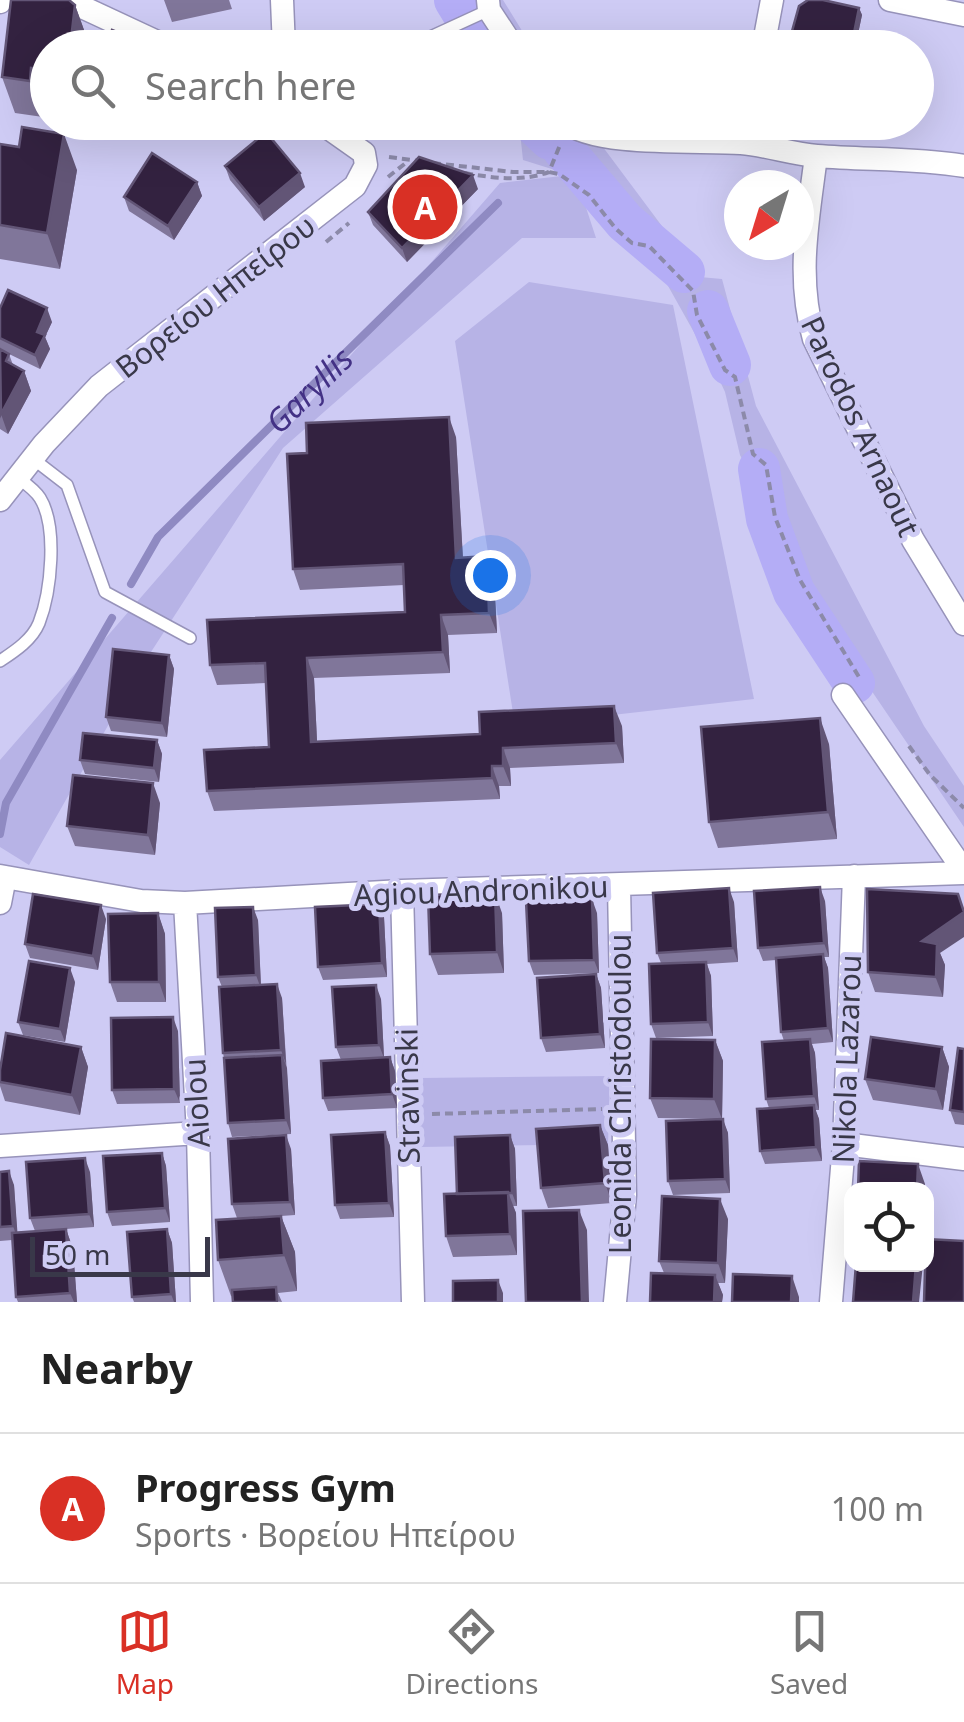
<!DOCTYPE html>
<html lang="en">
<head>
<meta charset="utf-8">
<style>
	:root { --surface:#fff; --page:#f6f6f6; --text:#222; --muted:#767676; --line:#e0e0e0; --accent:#d93025 }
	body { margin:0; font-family:"Noto Sans",sans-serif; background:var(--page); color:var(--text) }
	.controls { position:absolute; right:30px; bottom:30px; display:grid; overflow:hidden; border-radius:20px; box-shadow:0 10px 40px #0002 }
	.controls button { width:90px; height:90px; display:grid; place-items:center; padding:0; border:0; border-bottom:2px solid var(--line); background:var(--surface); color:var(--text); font:50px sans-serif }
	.compass { position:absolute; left:724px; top:170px; width:90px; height:90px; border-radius:50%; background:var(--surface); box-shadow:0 10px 40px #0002; rotate:218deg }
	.scale { position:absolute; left:30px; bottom:25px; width:180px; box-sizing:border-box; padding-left:10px; border:5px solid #393849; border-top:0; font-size:28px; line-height:35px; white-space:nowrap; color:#393849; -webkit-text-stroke:8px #cecbf4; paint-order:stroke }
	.you { position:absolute; left:490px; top:575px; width:35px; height:35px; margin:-25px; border:8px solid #fff; border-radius:50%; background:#1a73e8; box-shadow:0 0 0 15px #1a73e833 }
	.badge { display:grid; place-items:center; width:65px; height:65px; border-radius:50%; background:var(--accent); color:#fff; font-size:32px; font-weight:700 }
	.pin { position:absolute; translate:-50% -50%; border:5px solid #fff; box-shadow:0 2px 10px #0006 }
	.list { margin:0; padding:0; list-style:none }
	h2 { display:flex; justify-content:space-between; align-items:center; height:130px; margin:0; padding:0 40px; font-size:42px }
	h2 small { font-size:32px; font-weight:400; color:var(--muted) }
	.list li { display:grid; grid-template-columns:65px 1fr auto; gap:30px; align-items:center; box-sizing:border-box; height:150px; padding:0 40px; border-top:2px solid var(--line) }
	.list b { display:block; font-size:38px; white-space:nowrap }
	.list p { margin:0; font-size:32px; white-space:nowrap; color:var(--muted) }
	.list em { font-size:32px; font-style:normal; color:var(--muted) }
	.icon { flex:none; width:55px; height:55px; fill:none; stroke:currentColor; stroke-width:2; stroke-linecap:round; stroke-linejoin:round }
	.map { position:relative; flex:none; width:964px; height:1302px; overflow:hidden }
	.search { position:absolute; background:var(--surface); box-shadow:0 10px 40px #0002; left:30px; right:30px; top:30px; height:110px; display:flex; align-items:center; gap:25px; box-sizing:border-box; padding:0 35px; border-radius:55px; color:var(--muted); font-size:38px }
	.sheet { height:280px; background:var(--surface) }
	nav { display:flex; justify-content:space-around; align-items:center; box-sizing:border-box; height:140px; border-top:2px solid var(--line); background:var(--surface); font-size:28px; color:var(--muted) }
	nav a { display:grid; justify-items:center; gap:5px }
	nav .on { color:var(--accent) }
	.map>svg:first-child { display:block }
</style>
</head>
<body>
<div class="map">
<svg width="964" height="1302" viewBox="0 0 964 1302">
	<rect width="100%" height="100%" fill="#cecbf4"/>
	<!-- green -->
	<path fill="#b7b3e6" d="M467,0H503L532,47H482Z
		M519,123H585L700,277L722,279L756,406L924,726L964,786V827L831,631L740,455L725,392L714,368L644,243L576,177L596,238H522L283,448L140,669L29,865L0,847V760L500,183L571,175L523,160Z
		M529,282L673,305L754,699L515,726L455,341Z
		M610,1076L608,1144L421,1147V1078Z"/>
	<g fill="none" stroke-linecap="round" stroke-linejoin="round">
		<!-- stream -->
		<g stroke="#8f8ac2" stroke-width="8">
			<path id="s1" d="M131,584L158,537L498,203"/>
			<path d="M0,834L6,803L112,618"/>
		</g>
		<!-- river -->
		<path stroke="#b4adf6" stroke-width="42" d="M455,0L484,48
			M532,122L550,139
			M563,149L625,222L684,272
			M708,311L730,365
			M759,469L767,519L794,592L854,683"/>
		<defs>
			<path id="lane" d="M415,44L489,10
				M32,458L67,485L105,592L190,638
				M0,661C15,651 32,640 39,623C51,592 58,527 40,498C35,490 25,483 17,477"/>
			<path id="street" d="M67,0L170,48
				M282,0L284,48
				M488,0L489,10L514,48
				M890,0L964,15
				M0,2L1,0
				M763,48L772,0
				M566,122C595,147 699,140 741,143C766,145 792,154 817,156C867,160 915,158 964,166
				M816,156C808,220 796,276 814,339L913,540L964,624
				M0,500L44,444L99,386L355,186L366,165L364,153L320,122
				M843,695L964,871
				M0,876L141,901L185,903L402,891L964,873
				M402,891L413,1302
				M0,903L5,877
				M185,903L198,1133L202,1302
				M844,1144L964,1159
				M0,1146L198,1133
				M615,1302L625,1195L619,886
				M831,1302L844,1144L854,876"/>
		</defs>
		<!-- lane casing -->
		<use href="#lane" stroke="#9793ba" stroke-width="14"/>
		<!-- street casing -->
		<use href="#street" stroke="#9793ba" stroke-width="25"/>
		<!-- path -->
		<path stroke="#8c8aa9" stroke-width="4" stroke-dasharray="8 5" stroke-linecap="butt" d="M389,157L419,161
			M433,163L513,172H549L559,174L589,195L616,229L632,243L649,246L693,291L697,315L725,370L735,377L753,454L766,465L775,517L800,580L859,677
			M465,173C493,178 522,182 549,172L560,145
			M388,177L407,162
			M326,242L349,223
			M909,746L930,775L964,808
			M432,1114L602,1109"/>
		<!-- lane -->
		<use href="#lane" stroke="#fff" stroke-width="11"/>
		<!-- street -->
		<use href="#street" stroke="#fff" stroke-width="22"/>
	</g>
	<!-- wall -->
	<path fill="#80769a" d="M164,0H229L232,9L172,22Z
		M75,5L88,41V48H48V104H44L43,117L15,113L2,77Z
		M859,8L862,15L855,48H791L789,42Z
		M389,122H431L393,135Z
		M862,122H899V127Z
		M0,144L77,170L60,269L0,259Z
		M225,166L305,187L264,221L230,180Z
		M197,182L202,196L174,240L129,211L124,197Z
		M478,189L407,262L373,225L368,212Z
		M0,308L52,322L45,337L50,349L40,369L9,354L13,365L24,371L31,391L8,434L0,429Z
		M456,437L463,558L494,577L497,633L448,635L450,673L314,678L317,741L480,734L622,726L624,763L510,768L511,786H499L500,799L214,811L207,791L269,747L266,683L217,685L210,665L405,612L404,585L300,590L293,569L307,453Z
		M169,655L174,669L167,737L111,731L106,717Z
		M157,740L162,754L159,782L85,774L80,760Z
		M829,744L837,839L718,848L709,822Z
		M160,803L155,855L75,846L67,826Z
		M825,901L829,957H824L828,968L833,1042L812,1044L815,1053L819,1110H815L819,1119L822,1161L765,1164L760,1151L769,1108L766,1099L784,1041L781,1032L776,960L763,961L758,948Z
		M734,902L738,962L707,964L711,976L713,1036L656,1038L651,1024L661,963L657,953Z
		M379,904L384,917L387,977L323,980L318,967Z
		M158,913L165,934L166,1002H117L110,982Z
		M502,913L504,973L438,975L430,954Z
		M597,913L599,973L534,975L529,961Z
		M106,919L98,970L30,958L25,944Z
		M258,920L261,985L282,998L291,1134L232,1137L228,1123L224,1058L223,1053L222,987L218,977Z
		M940,953L945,965L943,997L875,992L868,972Z
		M596,974L601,988L605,1048L546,1052L541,1038Z
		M75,982L65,1042L23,1035L18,1022Z
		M381,999L384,1057H390L395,1071L397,1108L328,1111L323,1098L341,1060L336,1047Z
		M178,1031L180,1103L117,1104L112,1090Z
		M715,1040L723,1061L722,1119L728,1133L730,1193L673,1195L668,1181L717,1119L658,1118L650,1098Z
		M81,1047L88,1067L80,1115L5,1101L0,1086V1070Z
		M942,1047L949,1067L943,1110L873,1100L865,1079Z
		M964,1049V1125L955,1124L950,1110Z
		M600,1125L608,1145L612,1203L548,1208L541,1188Z
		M385,1132L390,1146L394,1217L340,1219L335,1205Z
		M510,1135L515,1149L517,1206H513L516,1213L517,1255L453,1257L446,1236L457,1194Z
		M291,1149L295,1215L281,1216L295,1252L297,1291L278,1293L282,1302L231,1296L218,1260L237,1218L232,1204Z
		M162,1153L166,1166L170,1222L112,1226L107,1212Z
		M0,1172L14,1185L17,1232L35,1231L30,1218L90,1172L94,1227L66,1229L73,1249L77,1302H18L16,1297L12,1240L0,1241Z
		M728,1219L725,1283H718L723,1295L722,1302H650L664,1273L659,1261Z
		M167,1229L172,1243L176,1302H134L132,1297Z"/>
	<!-- shaded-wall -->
	<path fill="#625576" d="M75,5L88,41V48H70Z
		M859,8L862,15L855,48H851Z
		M31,68L44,104L43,117L30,81Z
		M64,134L77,170L60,269L47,233Z
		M300,173L305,187L264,221L259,207Z
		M473,175L478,189L407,262L402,248Z
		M197,182L202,196L174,240L168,226Z
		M47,308L52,322L45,337L50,349L40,369L35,355L37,332Z
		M24,371L31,391L8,434L1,414Z
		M449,417L456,437L464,578L456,558Z
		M487,556L494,577L497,633L489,613Z
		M441,615L448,635L450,673L443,652Z
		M169,655L174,669L167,737L162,723Z
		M307,658L314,678L318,762L311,742Z
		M614,706L622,726L624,763L616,743Z
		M820,718L829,744L837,839L828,812Z
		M157,740L162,754L159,782L154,768Z
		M503,748L510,768L511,786L503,766Z
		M492,766L499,786L500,799L492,778Z
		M153,783L160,803L155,855L148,835Z
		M820,887L825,901L829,957L824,943Z
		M729,888L734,902L738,962L733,948Z
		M495,893L502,913L504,973L497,952Z
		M592,899L597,913L599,973L594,960Z
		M379,904L384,917L387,977L382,963Z
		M101,905L106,919L98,970L93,956Z
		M253,907L258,920L261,989L256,975Z
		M964,912V937L940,953L945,965L943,997L922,941Z
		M158,913L165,934L166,1002L159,982Z
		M823,954L828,968L833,1042L828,1028Z
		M706,962L711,976L713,1036L708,1022Z
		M70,968L75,982L65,1042L60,1029Z
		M596,974L601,988L605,1048L600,1034Z
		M277,984L282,998L286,1064L281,1050Z
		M376,985L381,999L384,1058L379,1045Z
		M173,1017L178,1031L180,1103L174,1089Z
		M810,1039L815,1053L819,1110L814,1096Z
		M715,1040L723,1061L722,1119L714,1099Z
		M81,1047L88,1067L80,1115L72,1095Z
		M942,1047L949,1067L943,1110L936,1089Z
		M282,1055L287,1068L291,1134L286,1120Z
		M390,1057L395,1071L397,1108L392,1094Z
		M814,1105L819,1119L822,1161L816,1147Z
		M723,1119L728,1133L730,1193L725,1179Z
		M600,1125L608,1145L612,1203L605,1183Z
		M385,1132L390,1146L394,1217L389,1203Z
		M286,1135L291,1149L295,1215L290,1202Z
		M510,1135L515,1149L517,1206L512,1193Z
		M162,1153L166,1166L170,1222L165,1208Z
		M85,1158L90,1172L94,1227L89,1214Z
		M918,1164L925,1184V1190H917Z
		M9,1171L14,1185L18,1240L13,1226Z
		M508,1192L516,1213L517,1255L510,1234Z
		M720,1199L728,1219L725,1283L718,1263Z
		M579,1210L587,1230L589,1302H582Z
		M281,1216L295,1252L297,1291L284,1255Z
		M66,1229L73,1249L77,1302H74L70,1293Z
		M167,1229L172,1243L176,1302H174L171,1294Z
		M916,1264H923L919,1302H913Z
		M715,1275L723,1295L722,1302H714Z
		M792,1276L799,1297V1302H791Z
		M498,1280L503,1293V1302H498Z"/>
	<!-- building -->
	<path fill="#332240" stroke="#625576" stroke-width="2.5" d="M11,0H69L75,5L70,48H48V70L31,68L30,81L2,77Z
		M808,0H823L859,8L851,48H812L789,42L799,6Z
		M112,30L156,48H105Z
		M22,127L64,134L47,233L0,225V144L19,147Z
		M266,132L300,173L259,207L225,166Z
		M152,153L197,182L168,226L124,197Z
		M419,157L473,175L402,248L368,212Z
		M8,290L47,308L37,332L45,335L35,355L0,338V308Z
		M0,349L9,354L6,361L24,371L1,414Z
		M449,417L456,558L487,556L489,613L441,615L443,652L307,658L311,742L480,734L479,712L614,706L616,743L503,748V766H492V778L207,791L204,750L269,747L265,663L210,665L207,620L405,612L403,564L293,569L287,454L307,453L306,423Z
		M113,649L169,655L162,723L106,717Z
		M820,718L828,812L709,822L701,727Z
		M83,733L157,740L154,768L80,760Z
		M73,775L153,783L148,835L67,826Z
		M820,887L824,943L758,948L754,891Z
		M729,888L733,948L657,953L653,893Z
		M867,889L958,894L964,912L922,941L937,944L936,977L868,972Z
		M495,893L497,952L430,954L428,895Z
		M33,894L101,905L93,956L25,944Z
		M592,899L594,960L529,961L526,901Z
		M379,904L382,963L318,967L315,907Z
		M253,907L256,975L218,977L215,908Z
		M158,913L159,982H110L108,914Z
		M823,954L828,1028L781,1032L776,958Z
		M29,961L70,968L60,1029L18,1022Z
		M706,962L708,1022L651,1024L649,964Z
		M596,974L600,1034L541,1038L537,978Z
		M277,984L281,1050L223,1053L219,987Z
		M376,985L379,1045L336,1047L332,987Z
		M173,1017L174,1089L112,1090L111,1018Z
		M6,1033L81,1047L72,1095L0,1082V1070Z
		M871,1037L942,1047L936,1089L865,1079Z
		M651,1039L715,1040L714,1099L650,1098Z
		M810,1039L814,1096L766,1099L762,1042Z
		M958,1048L964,1049V1112L950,1110Z
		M282,1055L286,1120L228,1123L224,1058Z
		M390,1057L392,1094L323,1098L321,1061Z
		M814,1105L816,1147L760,1151L757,1109Z
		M723,1119L725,1179L668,1181L666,1121Z
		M600,1125L605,1183L541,1188L536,1129Z
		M385,1132L389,1203L335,1205L331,1135Z
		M286,1135L290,1202L232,1204L228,1139Z
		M510,1135L512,1193L457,1194L455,1137Z
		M162,1153L165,1208L107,1212L103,1156Z
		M85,1158L89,1214L30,1218L26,1162Z
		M859,1161L918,1164L917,1190H858Z
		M9,1171L13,1226L0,1227V1172Z
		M508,1192L510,1234L446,1236L444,1194Z
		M662,1196L720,1199L718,1263L659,1261Z
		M579,1210L582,1302H526L523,1211Z
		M281,1216L284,1255L218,1260L216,1220Z
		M66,1229L70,1293L16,1297L12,1233Z
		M167,1229L171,1294L132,1297L127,1232Z
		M926,1239L964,1241V1302H924Z
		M856,1264H916L913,1302H853Z
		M651,1273L715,1275L714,1302H650Z
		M733,1274L792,1276L791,1302H732Z
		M498,1280V1302H453V1281Z
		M276,1287L277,1302H233L232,1290Z"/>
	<g text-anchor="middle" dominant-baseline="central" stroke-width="10" stroke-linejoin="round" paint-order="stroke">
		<!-- street labels -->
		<g font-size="30" fill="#393849" stroke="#cecbf4">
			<text transform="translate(215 296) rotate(-38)">Βορείου Ηπείρου</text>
			<text transform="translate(861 426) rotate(65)">Parodos Arnaout</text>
			<text transform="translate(481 890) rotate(-2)">Agiou Andronikou</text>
			<text transform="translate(846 1059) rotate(-88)">Nikola Lazarou</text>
			<text transform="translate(619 1094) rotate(-90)">Leonida Christodoulou</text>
			<text transform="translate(407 1096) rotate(-91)">Stravinski</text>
			<text transform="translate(196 1103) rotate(-93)">Aiolou</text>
		</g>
		<!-- water labels -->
		<g font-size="32" font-style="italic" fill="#433185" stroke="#cecbf4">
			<text stroke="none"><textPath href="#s1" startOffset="265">Garyllis</textPath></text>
		</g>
	</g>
</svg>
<div class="controls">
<button><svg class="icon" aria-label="locate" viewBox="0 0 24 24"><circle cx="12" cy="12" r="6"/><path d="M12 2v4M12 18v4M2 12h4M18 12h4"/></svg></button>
</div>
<svg class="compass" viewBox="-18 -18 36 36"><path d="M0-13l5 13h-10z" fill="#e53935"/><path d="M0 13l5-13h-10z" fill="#767676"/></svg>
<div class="scale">50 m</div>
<div class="you"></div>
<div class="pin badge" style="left:425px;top:207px">A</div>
<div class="search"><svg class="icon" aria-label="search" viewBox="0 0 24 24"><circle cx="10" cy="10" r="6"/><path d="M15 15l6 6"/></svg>Search here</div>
</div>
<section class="sheet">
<h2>Nearby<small></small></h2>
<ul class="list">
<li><span class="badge">A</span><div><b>Progress Gym</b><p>Sports · Βορείου Ηπείρου</p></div><em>100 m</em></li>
</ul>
</section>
<nav>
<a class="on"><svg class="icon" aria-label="map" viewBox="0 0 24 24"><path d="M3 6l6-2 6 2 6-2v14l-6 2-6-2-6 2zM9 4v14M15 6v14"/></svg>Map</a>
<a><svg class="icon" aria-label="directions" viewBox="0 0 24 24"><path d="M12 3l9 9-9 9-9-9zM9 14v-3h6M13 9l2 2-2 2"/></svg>Directions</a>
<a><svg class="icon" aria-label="saved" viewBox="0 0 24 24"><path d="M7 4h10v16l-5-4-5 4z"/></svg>Saved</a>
</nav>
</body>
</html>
